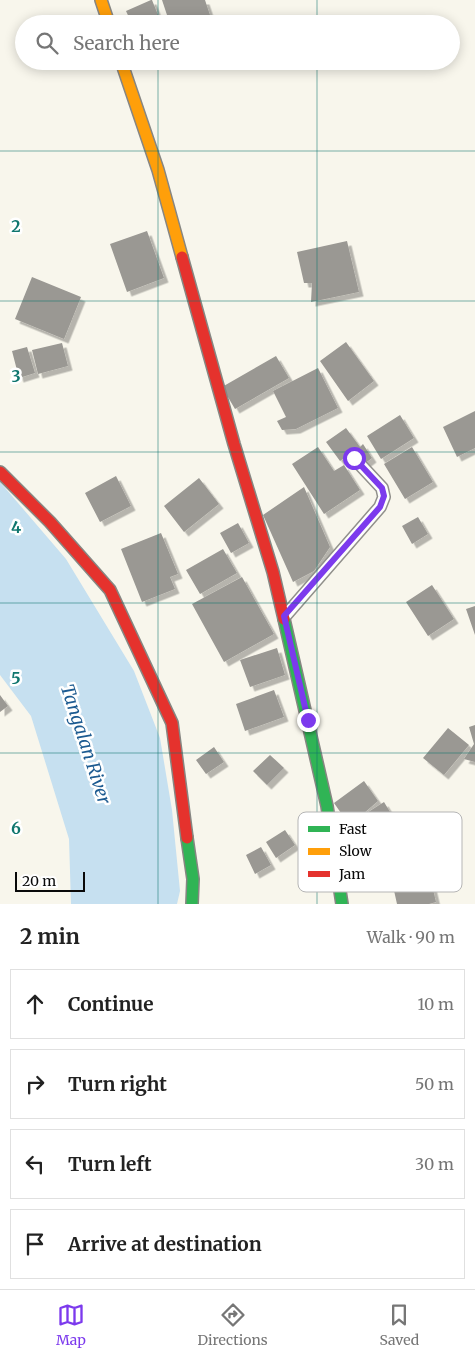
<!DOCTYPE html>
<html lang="en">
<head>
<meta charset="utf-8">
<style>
	:root { --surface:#fff; --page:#f6f6f6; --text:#222; --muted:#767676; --line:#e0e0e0; --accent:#7c3aed }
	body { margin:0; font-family:Merriweather,serif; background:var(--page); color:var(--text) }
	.scale { position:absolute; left:15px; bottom:12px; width:70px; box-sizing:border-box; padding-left:5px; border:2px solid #090909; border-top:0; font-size:14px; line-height:18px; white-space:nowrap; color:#090909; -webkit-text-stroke:4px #fff; paint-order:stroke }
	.stop { position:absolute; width:15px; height:15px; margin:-11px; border:4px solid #7c3aed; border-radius:50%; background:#fff }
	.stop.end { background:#7c3aed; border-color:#fff; box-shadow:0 1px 5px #0008 }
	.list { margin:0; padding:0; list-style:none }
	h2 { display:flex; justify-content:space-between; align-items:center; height:65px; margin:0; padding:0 20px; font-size:21px }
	h2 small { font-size:16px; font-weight:400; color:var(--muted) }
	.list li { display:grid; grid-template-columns:32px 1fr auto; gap:15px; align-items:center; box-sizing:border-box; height:70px; margin:0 10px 10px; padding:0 10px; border:1px solid var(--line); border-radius:0px }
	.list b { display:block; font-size:19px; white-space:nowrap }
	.list em { font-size:16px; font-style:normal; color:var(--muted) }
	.icon { flex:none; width:28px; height:28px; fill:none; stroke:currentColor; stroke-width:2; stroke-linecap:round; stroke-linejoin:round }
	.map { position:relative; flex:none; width:475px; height:904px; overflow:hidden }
	.search { position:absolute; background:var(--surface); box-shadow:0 2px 12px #0003; left:15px; right:15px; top:15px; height:55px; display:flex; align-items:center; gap:12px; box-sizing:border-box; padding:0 18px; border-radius:28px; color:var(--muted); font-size:19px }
	.sheet { height:385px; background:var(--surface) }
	nav { display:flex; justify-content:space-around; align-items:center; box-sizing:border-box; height:70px; border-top:1px solid var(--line); background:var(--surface); font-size:14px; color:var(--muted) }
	nav a { display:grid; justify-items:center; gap:2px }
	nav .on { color:var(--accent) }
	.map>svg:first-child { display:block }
</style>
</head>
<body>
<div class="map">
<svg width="475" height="904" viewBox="0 0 475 904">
	<defs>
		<filter id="shadow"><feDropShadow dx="4.5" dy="4.5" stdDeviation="0" flood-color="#0004"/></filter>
	</defs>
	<rect width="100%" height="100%" fill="#f8f6ec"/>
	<!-- water -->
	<path fill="#c6e0f0" d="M0,482L66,559L134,671L160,738L172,810L180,891L177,904H71L69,839L31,716L0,675Z"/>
	<!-- building -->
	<path fill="#9a9893" filter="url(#shadow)" d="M151,0H152L158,15L132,24L126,11Z
		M162,0H205L210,15L183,24H170Z
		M147,231L164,278L127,292L110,244Z
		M347,241L359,292L311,302L312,283H304L297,252Z
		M32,277L81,297L64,339L15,319Z
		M346,342L374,381L348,401L320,361Z
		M62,343L68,366L38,374L32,350Z
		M27,347L35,373L19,378L12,351Z
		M276,356L289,378L235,409L222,387Z
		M318,368L338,408L296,429L282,430L277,421L286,417L273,391Z
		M475,411V448L457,457L443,427Z
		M400,415L414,438L381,459L367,436Z
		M346,428L360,447L363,444L372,458L364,464L355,450L340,461L326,442Z
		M318,447L334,471L344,465L360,490L324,514L292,464Z
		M412,447L433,482L405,499L384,464Z
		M116,476L131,506L100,522L85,493Z
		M199,478L219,504L184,532L164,506Z
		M304,487L330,547L314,571L293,582L263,515Z
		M418,517L428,534L412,544L402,526Z
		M238,523L249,543L231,553L220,533Z
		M161,533L178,574L170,577L175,589L142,602L121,549Z
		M223,549L237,573L200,594L186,570Z
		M242,577L274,634L224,662L192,604Z
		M432,585L454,619L428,636L406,602Z
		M475,606V635L466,609Z
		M277,648L285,675L250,687L240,660Z
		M274,690L284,717L245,731L236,704Z
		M0,695L8,706L0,712Z
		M475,725V762L464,759L474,744L469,727Z
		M448,728L469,745L444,775L423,758Z
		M214,747L224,762L206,774L196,760Z
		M270,755L284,768L267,785L253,771Z
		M364,781L378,801L356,820L348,823L334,803Z
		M384,802L404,835L376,853L356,820Z
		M285,830L295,845L276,858L266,842Z
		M261,847L271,865L255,874L246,855Z
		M428,868L436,902L429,904H397L391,877Z"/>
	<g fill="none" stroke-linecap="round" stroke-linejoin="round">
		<defs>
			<path id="lane" d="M286,615L380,507L384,497L382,488L354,458"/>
			<path id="fast" d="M284,619L327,806L342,904
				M187,838L193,879L192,904"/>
			<path id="slow" d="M101,0L109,24
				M121,61L158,170L182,257"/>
			<path id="jam" d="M182,257L234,444L273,572L284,619
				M0,472L50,522L110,590L172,723L187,838"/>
		</defs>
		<!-- lane casing -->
		<use href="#lane" stroke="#91908b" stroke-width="14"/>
		<!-- fast casing -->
		<use href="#fast" stroke="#878682" stroke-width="14"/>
		<!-- slow casing -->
		<use href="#slow" stroke="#878682" stroke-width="14"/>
		<!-- jam casing -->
		<use href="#jam" stroke="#878682" stroke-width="14"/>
		<!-- lane -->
		<use href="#lane" stroke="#fefefc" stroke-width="11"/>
		<!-- fast -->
		<use href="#fast" stroke="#30b455" stroke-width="11"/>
		<!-- slow -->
		<use href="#slow" stroke="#ff9f0a" stroke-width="11"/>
		<!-- jam -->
		<use href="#jam" stroke="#e5322d" stroke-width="11"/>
	</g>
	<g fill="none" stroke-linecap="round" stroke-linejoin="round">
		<!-- route -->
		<path stroke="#7c3aed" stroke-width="6" d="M308,720L284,616L380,507L384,496L382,488L354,458"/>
	</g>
	<!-- grid -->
	<path fill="none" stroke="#0f766e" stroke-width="1" stroke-opacity="0.55" d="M158,0V24M317,0V24M158,61V904M317,61V904M0,151H475M0,301H475M0,452H475M0,603H475M0,753H475"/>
	<g text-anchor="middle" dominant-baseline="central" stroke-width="5" stroke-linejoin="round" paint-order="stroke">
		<!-- water labels -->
		<g font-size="18" font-style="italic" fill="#1d5b91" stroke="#fff">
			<text transform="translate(86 744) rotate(72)">Tangalan River</text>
		</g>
	</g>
	<!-- legend -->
	<rect x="298" y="812" width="164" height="80" rx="8" fill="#fff" stroke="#b5b5b5" stroke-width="1"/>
	<rect x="308" y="826" width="22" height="6" fill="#30b455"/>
	<rect x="308" y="848" width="22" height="7" fill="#ff9f0a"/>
	<rect x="308" y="871" width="22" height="6" fill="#e5322d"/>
	<g font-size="14" fill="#090909">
		<text x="339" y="834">Fast</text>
		<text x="339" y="856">Slow</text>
		<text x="339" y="879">Jam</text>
	</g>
	<g font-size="16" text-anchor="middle" font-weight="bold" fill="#0f766e" stroke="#fff" stroke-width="5" stroke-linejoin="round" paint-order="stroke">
		<text x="16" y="232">2</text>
		<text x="16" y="382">3</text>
		<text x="16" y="533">4</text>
		<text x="16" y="684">5</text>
		<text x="16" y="834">6</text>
	</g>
</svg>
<div class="scale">20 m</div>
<div class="stop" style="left:354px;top:458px"></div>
<div class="stop end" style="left:308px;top:720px"></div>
<div class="search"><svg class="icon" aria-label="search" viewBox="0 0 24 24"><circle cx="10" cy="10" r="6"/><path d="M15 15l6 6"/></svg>Search here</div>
</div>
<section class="sheet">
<h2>2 min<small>Walk · 90 m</small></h2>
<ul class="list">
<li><svg class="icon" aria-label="ahead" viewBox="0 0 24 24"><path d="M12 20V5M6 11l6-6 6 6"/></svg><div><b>Continue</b></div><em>10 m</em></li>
<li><svg class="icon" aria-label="right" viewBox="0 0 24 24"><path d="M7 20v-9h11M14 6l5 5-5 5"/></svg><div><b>Turn right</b></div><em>50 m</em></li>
<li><svg class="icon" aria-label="left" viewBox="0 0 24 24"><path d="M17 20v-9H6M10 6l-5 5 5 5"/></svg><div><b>Turn left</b></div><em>30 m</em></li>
<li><svg class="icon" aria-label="arrive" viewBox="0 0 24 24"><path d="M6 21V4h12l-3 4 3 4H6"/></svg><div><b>Arrive at destination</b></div></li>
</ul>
</section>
<nav>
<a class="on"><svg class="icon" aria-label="map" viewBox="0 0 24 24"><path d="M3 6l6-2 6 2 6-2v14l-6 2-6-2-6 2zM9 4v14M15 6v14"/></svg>Map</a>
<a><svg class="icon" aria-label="directions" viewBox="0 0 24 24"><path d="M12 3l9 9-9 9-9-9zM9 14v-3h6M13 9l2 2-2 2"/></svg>Directions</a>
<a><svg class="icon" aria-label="saved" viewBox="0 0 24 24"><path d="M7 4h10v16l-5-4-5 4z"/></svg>Saved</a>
</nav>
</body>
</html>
